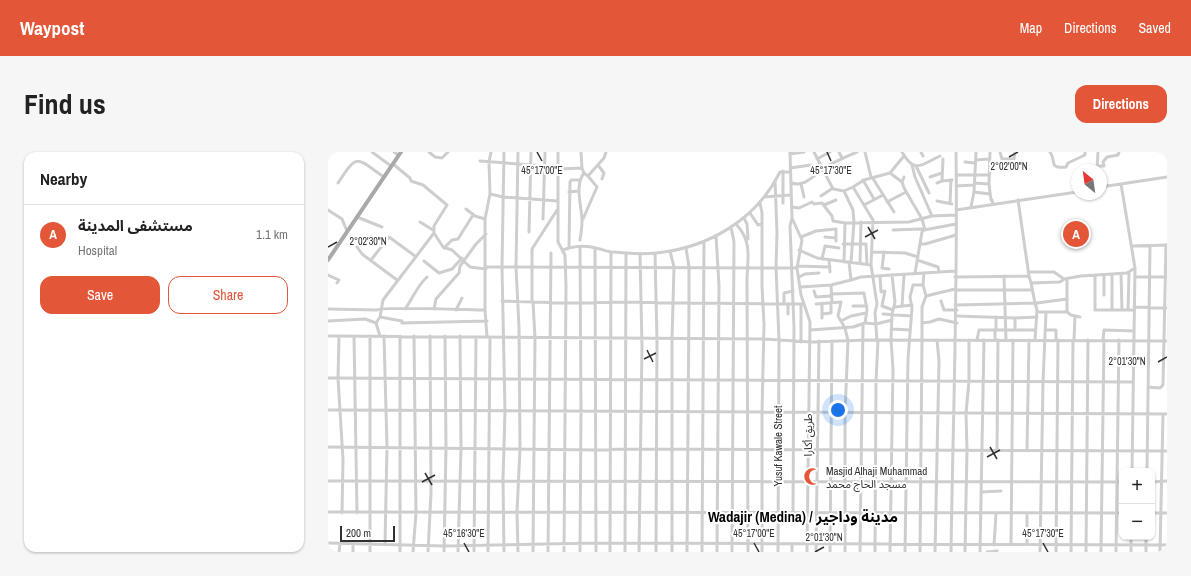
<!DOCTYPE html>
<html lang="en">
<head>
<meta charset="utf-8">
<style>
	:root { --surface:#fff; --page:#f6f6f6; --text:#222; --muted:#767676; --line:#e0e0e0; --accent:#e35638 }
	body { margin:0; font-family:"Archivo Narrow","Noto Sans Arabic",sans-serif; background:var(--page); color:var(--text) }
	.controls { position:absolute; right:12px; bottom:12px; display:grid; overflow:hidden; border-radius:8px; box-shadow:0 1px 3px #0004 }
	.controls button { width:36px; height:36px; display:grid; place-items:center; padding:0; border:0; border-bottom:1px solid var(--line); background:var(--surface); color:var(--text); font:20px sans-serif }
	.compass { position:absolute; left:743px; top:12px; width:36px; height:36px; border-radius:50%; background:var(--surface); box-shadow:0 1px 3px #0004; rotate:331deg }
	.scale { position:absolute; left:12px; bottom:10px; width:55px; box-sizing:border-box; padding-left:4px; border:2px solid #313131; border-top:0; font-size:11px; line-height:14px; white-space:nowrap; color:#313131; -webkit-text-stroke:3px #fff; paint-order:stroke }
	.you { position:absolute; left:510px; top:258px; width:14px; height:14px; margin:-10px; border:3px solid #fff; border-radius:50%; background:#1a73e8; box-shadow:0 0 0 6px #1a73e833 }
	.badge { display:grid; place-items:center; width:26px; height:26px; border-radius:50%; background:var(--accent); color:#fff; font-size:13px; font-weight:700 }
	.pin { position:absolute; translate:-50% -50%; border:2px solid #fff; box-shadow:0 1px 4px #0006 }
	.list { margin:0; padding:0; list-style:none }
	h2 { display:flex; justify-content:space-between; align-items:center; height:52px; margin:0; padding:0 16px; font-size:17px }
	h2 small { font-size:13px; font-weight:400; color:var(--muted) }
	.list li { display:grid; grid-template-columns:26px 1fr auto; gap:12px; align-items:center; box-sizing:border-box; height:60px; padding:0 16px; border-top:1px solid var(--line) }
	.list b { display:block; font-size:15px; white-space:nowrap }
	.list p { margin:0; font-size:13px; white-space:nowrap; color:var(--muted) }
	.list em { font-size:13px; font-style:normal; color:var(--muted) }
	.actions { display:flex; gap:8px; padding:12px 16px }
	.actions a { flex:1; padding:9px 0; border:1px solid var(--accent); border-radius:12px; text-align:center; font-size:14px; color:var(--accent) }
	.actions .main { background:var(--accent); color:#fff }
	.map { position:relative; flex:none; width:839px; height:400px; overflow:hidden; border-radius:12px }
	header { display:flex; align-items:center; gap:24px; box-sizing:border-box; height:56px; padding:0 20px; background:var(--accent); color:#fff }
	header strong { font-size:19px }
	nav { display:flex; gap:22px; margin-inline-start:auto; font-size:14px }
	.intro { display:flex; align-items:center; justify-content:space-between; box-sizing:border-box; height:96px; padding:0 24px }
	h1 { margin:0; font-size:28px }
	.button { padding:10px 18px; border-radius:12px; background:var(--accent); color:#fff; font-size:14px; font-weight:700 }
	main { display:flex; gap:24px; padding:0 24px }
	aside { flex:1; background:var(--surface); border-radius:12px; box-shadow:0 1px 3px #0004 }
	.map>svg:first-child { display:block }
</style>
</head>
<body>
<header>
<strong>Waypost</strong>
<nav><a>Map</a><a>Directions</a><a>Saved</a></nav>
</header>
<div class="intro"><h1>Find us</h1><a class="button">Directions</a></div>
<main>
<aside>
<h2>Nearby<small></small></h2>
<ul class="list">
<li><span class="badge">A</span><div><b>مستشفى المدينة</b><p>Hospital</p></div><em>1.1 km</em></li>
</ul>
<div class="actions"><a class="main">Save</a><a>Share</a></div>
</aside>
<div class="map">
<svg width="839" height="400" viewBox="0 0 839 400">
	<rect width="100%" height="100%" fill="#fff"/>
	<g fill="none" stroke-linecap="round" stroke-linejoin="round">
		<!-- minor -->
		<path stroke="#cecece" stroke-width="3" d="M44,0L63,14
			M66,0L70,3
			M101,0L107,5L114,6L120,0
			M176,0L174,115L469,116
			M190,0L188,115L191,175L192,297L189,360L190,400
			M230,0V90L237,103L238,134L236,400
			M462,0L464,66L474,88L469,116L473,143L482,170L479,400
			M486,0L505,37L516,39L525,35L545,68L543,113
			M511,0L514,6
			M537,0L543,25
			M574,0C587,23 594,12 612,4
			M593,0L595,4
			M662,0L661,32L663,48H664L665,52
			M672,0L674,7H686L687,0
			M722,0C729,10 720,17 738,15L740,11L757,3V0
			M462,2L476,0
			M489,7L502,0
			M648,8L661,7
			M152,9L230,15L231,17L254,16
			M637,10L647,11
			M270,13L276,21L274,27
			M584,13L587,25L604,64
			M588,14L601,41
			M769,14H776L775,10L779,5L790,3L791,0
			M462,16L483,13
			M769,18L770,0
			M455,19V51
			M562,21L574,30
			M628,23H661
			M260,24L276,6L278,0
			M544,25L566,60
			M576,25L574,30L576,36L594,67L597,78
			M602,25L614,21
			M447,28L449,81L448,115L451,188L450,400
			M535,28L546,47
			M614,29L615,7
			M773,29L780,34
			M10,31C30,1 27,5 56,25
			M463,31C477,35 484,25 495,17C505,10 517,5 529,0
			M609,31L614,29L624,28
			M647,31L661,32
			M473,32L476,45
			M793,32L807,116L804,319
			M628,34L646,33
			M525,35L536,28L562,21L576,4
			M773,35L839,25
			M516,39L525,58L526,70
			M241,40L251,39
			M646,40L662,42
			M162,42L175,45L230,49
			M493,44L505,36
			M436,45L463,43
			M609,49L624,52
			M559,50L578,40
			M432,51L434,61V134L436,172L434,261V400
			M622,51L623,28
			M496,53L508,48
			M536,53L555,43
			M464,55L471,56L484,50L486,52L494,51L504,64L505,69L517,71L581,70L604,64L628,63
			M643,55L646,40L648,0
			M138,57L147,64L157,67
			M0,58L14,67L19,79
			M628,58L749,40
			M422,61L430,73L434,72
			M29,65L54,75
			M416,66L419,72L420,87
			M464,66L462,74L466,176L465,361
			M215,67L217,0
			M255,67L269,35L260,24L256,21
			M92,70L105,78
			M408,72C424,89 420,105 419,126L420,400
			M403,75L406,90L404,400
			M565,78L593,77L596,78L628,72
			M201,80L203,0
			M106,81L115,95L124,98L142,115L158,117
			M388,84L391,133L389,400
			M42,85L29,95L34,102L69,128
			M473,85L488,79L508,77V89
			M497,85L508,86
			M252,88C253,82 254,75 254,69C254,54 246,34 256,21L254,16L253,0
			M515,92H538L539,112
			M593,92H597L628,83
			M804,94L839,93
			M241,95L242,30L243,28H252
			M116,96L124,88L130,87L145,63
			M267,96L268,400
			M235,98C244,94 258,93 268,96C274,97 279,100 285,100C300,101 313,103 328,101C380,96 428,68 452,20H462
			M471,98L489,106L543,113L549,152L547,161L549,189
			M342,99L346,115L344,187V400
			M544,100L577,101L590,105
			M556,100L554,116L561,117
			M327,102L329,187L328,400
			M494,107L497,94L511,96
			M43,108L61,85L87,104
			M501,108L502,120
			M589,108L610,115L611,120
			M96,109L111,121L124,117L134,106
			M516,110L517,71
			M523,110L526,70
			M532,111L533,70
			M469,114L502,115
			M158,115H174L177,259L175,328L176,400
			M700,120H726L736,127L753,124L799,121L807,116
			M587,121L594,80L596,78
			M793,122L794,158
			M0,123L11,128L9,131
			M776,123V143
			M552,124L553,140L557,139L554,154
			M676,124L678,188
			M701,124L703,131L732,130L736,127
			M767,124V158H806
			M471,125L477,122L491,121
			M627,125L701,124L690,48
			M807,125H839
			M523,128L533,125L627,119
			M703,131L707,151H709L739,147V127
			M503,133L504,151
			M473,135L503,133L523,128L521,110
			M627,138H704
			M486,139L488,145L503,144
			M503,142L536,141L539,158L537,171
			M598,144L627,137
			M739,147V160L743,163L752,165
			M174,149L238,151
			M613,149L616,158H629
			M204,150V97L229,58
			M205,150L207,186L205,400
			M297,150L361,151V115L358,96
			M238,151L297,150
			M494,151V166
			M456,152V141L465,139
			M460,152V162
			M473,152V190
			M488,152L513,150L510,164L517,176L520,189L517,261V400
			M629,153L707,151L709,158L707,188
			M525,154H539
			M554,154L565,158
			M574,154L576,123
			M567,155L584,153
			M806,155L839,156
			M0,157L49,158C55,154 144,158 157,158
			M77,157C85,146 89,134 99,125
			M106,157L108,147L131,121L132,114L148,92L158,82
			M784,157V122
			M128,158L134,146
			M800,158L801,121
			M709,160H739
			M494,162L503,161V151
			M555,162L583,164
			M629,164L687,166V178
			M52,165L74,169V171L159,169
			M668,165V178
			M687,166L709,165
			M0,169L37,167L48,171
			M513,169L523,164L538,161
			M594,171L602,170L611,167L629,171
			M564,177L582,178
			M482,178L525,175L537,171L548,172L564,168
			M717,178H728V188
			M0,184L436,187L483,190L539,188L839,189
			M11,184L10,226L15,308L14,361
			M26,184L29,361
			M42,184V400
			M52,184L48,171L52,165L55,148L106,81V74L119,53L95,33L83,29L82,26L65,12
			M56,184L59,295L57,392
			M159,185L157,158V67L162,42L161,10L163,0
			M594,188V155L598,144L595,133L596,121
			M649,188L651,178H707
			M667,188V178
			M746,188L747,164
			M775,188L776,178L806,179
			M0,226L805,230
			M820,235L832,236L835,233L838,93
			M0,258L839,262
			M0,295L267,298L297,297L839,299
			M699,297L701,188
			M669,298L670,188
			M819,319L822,94
			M0,329L794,330
			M824,330L839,329
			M653,340L673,339
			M0,360L794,361
			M699,361V392
			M824,361H839
			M0,391L116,394L268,391L839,393
			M683,392L685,188
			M25,393V400
			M666,393L668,362
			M11,400L12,392
			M72,400V184
			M85,400L88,361L86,184
			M100,400L103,341L102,184
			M116,400L118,295L117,184
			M130,400L133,296L132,184
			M146,400L148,185
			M160,400L162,186
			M220,400L223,101
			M252,400L253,260L252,95
			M282,400L283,100
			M297,400L298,101
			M311,400L314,194L312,102
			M359,400L361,151L476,152
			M374,400L376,90
			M464,400V392
			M488,400L491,189
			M502,400L504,189
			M532,400L535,173
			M547,400L548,230L550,188
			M562,400L565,217L563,188L564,162L567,150L564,123
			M577,400L580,207L584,156L582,145L585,133H595
			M592,400L594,188
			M607,400L611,209L609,188
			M623,400C625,267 630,133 628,0
			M637,400L639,298L638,261L641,229V188
			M652,400L656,188
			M659,400L669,399
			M712,400L715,230L718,161
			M728,400L730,188
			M743,400L745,188
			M758,400L760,188
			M773,400L776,188
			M788,400L791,188
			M803,400V385
			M818,400V385
			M832,400L835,262"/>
		<!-- major -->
		<path stroke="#a9a9a9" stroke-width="4" d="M0,108L73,0"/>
	</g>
	<!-- ticks -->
	<path fill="none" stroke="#313131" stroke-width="1.5" d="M209,0L214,9M499,0L503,9M681,5L690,0M540,75L547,87M537,85L550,78M0,95L9,90M319,198L325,210M316,207L328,201M830,210L839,205M662,295L669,307M659,305L672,298M97,321L104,333M94,330L107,323M136,391L141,400M426,391L431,400M715,391L720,400M487,400L496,395"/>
	<!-- icons -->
	<defs>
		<symbol id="mosque-bare" viewBox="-9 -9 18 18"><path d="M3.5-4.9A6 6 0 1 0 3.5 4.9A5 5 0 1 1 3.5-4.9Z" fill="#e35638" stroke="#fff" stroke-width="2.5" paint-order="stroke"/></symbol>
	</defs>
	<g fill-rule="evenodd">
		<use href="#mosque-bare" x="472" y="312" width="25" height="25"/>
	</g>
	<g text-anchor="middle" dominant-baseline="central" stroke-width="4" stroke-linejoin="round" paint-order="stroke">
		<!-- street labels -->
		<g font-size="11" fill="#313131" stroke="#fff">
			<text transform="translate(480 283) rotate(-90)">طريق أكارا</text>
			<text transform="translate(450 294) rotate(-90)">Yusuf Kawale Street</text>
		</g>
		<!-- poi labels -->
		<g font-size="11" fill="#313131" stroke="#fff" text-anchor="start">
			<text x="498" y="319">Masjid Alhaji Muhammad<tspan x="498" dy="13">مسجد الحاج محمد</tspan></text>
		</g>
		<!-- district labels -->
		<g font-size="15" font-weight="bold" fill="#000" stroke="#fff">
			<text x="475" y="364">Wadajir (Medina) / مدينة وداجير</text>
		</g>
	</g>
	<g font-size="10" text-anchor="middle" fill="#313131" stroke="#fff" stroke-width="4" stroke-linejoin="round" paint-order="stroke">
		<text x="681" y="18">2°02'00"N</text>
		<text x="214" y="22">45°17'00"E</text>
		<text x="503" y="22">45°17'30"E</text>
		<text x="40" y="93">2°02'30"N</text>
		<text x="799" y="213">2°01'30"N</text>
		<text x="136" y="385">45°16'30"E</text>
		<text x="426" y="385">45°17'00"E</text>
		<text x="715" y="385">45°17'30"E</text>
		<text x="496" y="389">2°01'30"N</text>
	</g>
</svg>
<div class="controls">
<button>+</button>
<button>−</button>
</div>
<svg class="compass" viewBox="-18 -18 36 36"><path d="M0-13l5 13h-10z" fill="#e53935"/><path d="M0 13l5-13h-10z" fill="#767676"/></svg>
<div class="scale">200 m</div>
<div class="you"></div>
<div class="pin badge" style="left:748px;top:82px">A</div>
</div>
</main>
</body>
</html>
